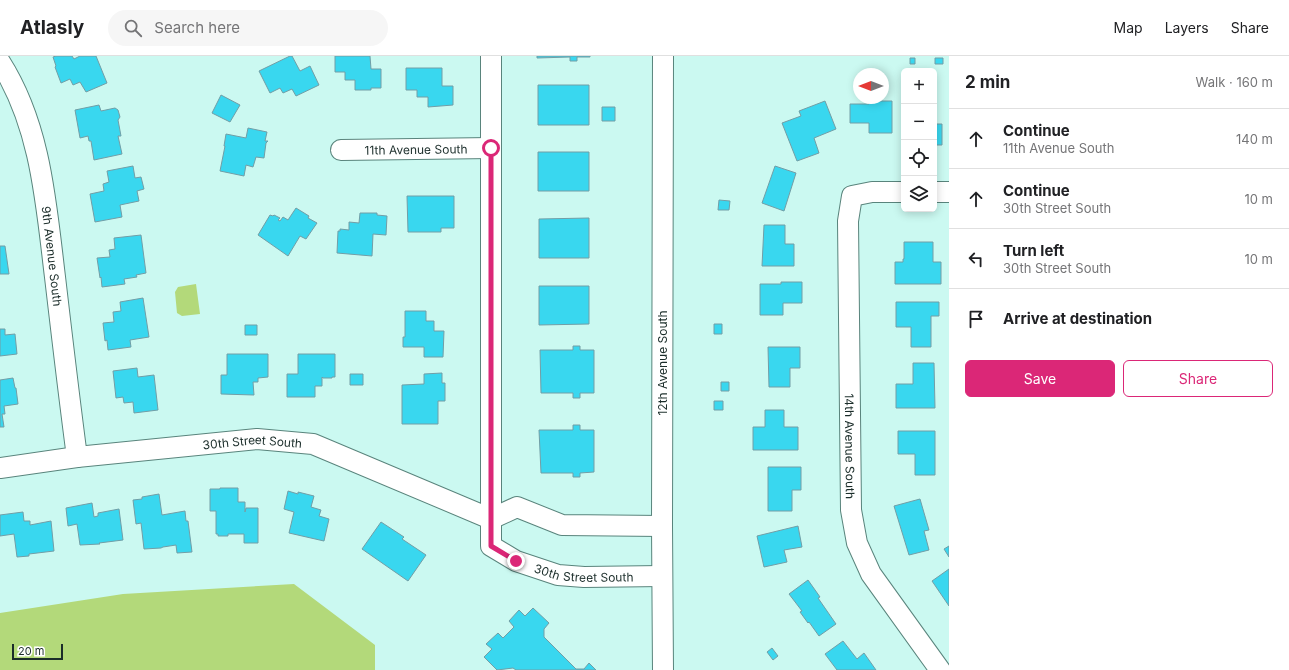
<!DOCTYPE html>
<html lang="en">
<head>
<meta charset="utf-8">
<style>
	:root { --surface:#fff; --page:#f6f6f6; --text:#202124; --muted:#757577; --line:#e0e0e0; --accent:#db2777 }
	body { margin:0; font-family:Inter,sans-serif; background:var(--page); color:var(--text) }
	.controls { position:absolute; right:12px; top:12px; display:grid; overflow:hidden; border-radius:6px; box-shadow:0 2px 10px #0003 }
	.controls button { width:36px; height:36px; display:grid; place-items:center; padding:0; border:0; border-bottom:1px solid var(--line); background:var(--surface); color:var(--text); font:20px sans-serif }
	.compass { position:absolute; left:853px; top:12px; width:36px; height:36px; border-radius:50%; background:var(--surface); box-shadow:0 2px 10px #0003; rotate:270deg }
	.scale { position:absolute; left:12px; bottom:10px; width:51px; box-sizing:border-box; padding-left:4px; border:2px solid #1b2d2a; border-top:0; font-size:11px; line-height:14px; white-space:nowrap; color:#1b2d2a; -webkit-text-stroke:3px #fff; paint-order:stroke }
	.stop { position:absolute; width:12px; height:12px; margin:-9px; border:3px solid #db2777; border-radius:50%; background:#fff }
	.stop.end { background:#db2777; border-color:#fff; box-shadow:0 1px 4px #0008 }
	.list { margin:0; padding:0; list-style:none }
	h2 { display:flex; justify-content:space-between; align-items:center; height:52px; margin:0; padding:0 16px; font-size:17px }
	h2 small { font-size:13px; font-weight:400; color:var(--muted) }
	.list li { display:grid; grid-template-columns:26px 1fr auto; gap:12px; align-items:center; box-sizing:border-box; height:60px; padding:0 16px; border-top:1px solid var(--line) }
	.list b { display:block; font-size:15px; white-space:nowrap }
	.list p { margin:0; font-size:13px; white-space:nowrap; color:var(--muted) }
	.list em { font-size:13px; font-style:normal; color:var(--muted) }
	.actions { display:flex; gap:8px; padding:12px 16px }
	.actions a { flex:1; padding:9px 0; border:1px solid var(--accent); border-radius:6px; text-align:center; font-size:14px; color:var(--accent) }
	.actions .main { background:var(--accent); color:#fff }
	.icon { flex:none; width:22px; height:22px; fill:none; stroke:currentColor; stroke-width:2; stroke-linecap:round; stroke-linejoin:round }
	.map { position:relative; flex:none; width:949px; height:614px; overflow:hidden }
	header { display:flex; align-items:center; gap:24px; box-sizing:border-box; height:56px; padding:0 20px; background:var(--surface); border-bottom:1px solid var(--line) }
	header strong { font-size:19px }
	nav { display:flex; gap:22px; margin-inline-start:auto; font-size:14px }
	.search { width:280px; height:36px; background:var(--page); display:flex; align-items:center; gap:10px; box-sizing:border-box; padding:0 14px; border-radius:22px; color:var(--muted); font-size:15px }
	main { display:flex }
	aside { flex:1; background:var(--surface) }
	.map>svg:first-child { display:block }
</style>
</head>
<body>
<header>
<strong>Atlasly</strong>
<div class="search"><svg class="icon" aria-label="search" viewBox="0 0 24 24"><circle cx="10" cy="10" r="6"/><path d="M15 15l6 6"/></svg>Search here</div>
<nav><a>Map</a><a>Layers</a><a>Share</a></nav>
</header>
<main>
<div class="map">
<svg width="949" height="614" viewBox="0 0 949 614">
	<rect width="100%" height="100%" fill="#cbf9f1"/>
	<!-- green -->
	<path fill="#b3d97a" d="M196,228L200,258L182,260L177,257L175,236L178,231Z
		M294,528L375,589V614H0V557L123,538Z"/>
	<!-- building -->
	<path fill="#39d7ef" stroke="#729ea6" d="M56,0H72L74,3L80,0H96L107,27L86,36L80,26L73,29L70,23L61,27L55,11L56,10L53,1Z
		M290,0H292L300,15L310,10L319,29L296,40L292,33L283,37L280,32L270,37L259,15Z
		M335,0H370L371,13H381V32H371V34H355V24H345V16H335Z
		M537,0H590V1H577V5H570V1L537,2Z
		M910,2H915V8H910Z
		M935,2H943V8H935Z
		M406,12H442V30H453V49L428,51V41H417V34H406Z
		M538,29H589V69H538Z
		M221,39L240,49L230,66L212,57Z
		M825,45L836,73L814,82L819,97L797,105L782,67L801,60L799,55Z
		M869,45H892V77H869V67H850V48H869Z
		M99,49L101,55L115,52L118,54L120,61L118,64L121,80H118L122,98L94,104L91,85H89L88,80L80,82L75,54Z
		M602,51H615V65H602Z
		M934,68H942V89H934Z
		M248,72L267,76L265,85H268L266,87L264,102L256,101L253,111L246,109L244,120L220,115L225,90H224L226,78L246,82Z
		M538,96H589V135H538Z
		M133,110L135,122L141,121L144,133L137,135L139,145L120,149L122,161L95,166L90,138L104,135L103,128L109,126L107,115Z
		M775,110L796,117L784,155L762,147Z
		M407,140H454V172H441V176H408Z
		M719,144L730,145L729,154H718Z
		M296,152L309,160L308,162L317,167L306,183L300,180L288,200L258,179L270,159L273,160L274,159L280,162L278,164L280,165L283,161L288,164Z
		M360,157H377V159L387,160L386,179L373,178L372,200L337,197L338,175H340V173L349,174V166L359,167Z
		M589,162V202H539V163Z
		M764,169H785V188H794V210H762Z
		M141,179L146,217L136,219L137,221L124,223L125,228L102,231L101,221L100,222L97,202L110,201L109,194L115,193L114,182Z
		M904,186H933V206H941V228H895V206H903V203H904Z
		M0,190H5L9,218H0Z
		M781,226H802V247H783V259H760V228H781Z
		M539,230H589V268L539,269Z
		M143,242L149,281L130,284L131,291L108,294L107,284L105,285L103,267L114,266L113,256L121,255L120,246Z
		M896,246H939V260H931V291H911V271H896Z
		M405,255H426V265H434V275H444L443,301H424V291H403V281H405Z
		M714,268H722V278H714Z
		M245,269H257V279H245Z
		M0,273H5V279L15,278L17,298L0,300Z
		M573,290H580V294H594V337H580V342H573V337H541L540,294H573Z
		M768,291H800V312H790V331H769Z
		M227,298H268V321L258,322V326H253L254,339L221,338V319H227Z
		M298,298H335V321H332V322H323L322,321V330H315V341H287V318H298Z
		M913,307H934L935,352H896V328H913Z
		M137,312L138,321L154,319L158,354L134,357L133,346L124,347L123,341L116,342L113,315Z
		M442,317V327H445V345H438V368H402V329L424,328V318Z
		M350,318H363V329H350Z
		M13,322L15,332H16L18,348L4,350L5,358H2L4,371H0V324Z
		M721,326H729V335H721Z
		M714,345H723V354H714Z
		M765,354H784V371H798V394H753V371H765Z
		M573,369H580V374H594V416L580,417V421H573V417H541L539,374H573Z
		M898,375H935V419H915V398H898Z
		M768,411H801V434H792V455H768Z
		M220,432H238V446H245V456L246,452H258V487H244V478H228V480H218V478H216V455H210V433H220Z
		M288,435L298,438V436L314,440L311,451L321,454L319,460L329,463L324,485L289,477L294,456L284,453Z
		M159,438L162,459L185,455L186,465H188L192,496L177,497L176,489L163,491L161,492L144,493L141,467L136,468L133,444L142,443V441Z
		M920,443L929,474L924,475L929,494L909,499L894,450Z
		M92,447L94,461L98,460V457L119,453L123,484L99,487L100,488L80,489L77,468L68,470L66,452Z
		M23,456L24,465H30V469L51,465L54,495L29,498V500L17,501L14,478L0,480V459Z
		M381,466L404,481L402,483L426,499L408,525L362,493Z
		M798,470L802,491L784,494L787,506L764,511L757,480Z
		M949,490V501L944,493Z
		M949,513V550L932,525Z
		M808,524L820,541L818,542L836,568L819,580L809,566L808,567L800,556L802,555L789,538Z
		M533,552L549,567L544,573V581L576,613H584L589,607L596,614H516L513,612L497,614L484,601L492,593L486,588L498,577L503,582L514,571L509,565L519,554L525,560Z
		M843,585L857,603L864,597L876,614H837L825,598Z
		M772,592L778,600L773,604L767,596Z"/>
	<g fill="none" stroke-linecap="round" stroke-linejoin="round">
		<defs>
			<g id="minor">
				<path id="s1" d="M491,0V490L516,505L558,519L584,521L662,520"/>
				<path d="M663,0L662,470L663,614"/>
				<path id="s2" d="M0,6C41,70 46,147 55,221C62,281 69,341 77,401"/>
				<path id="s3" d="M341,94L491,92"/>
				<path id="s4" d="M904,136H872L852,140L848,165L851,454L857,487L871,518L940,614"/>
				<path d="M934,136H949"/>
				<path id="s5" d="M0,412L77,401L257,383L313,388L491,463L517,451L562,469L662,470"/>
			</g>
		</defs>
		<!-- minor casing -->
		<use href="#minor" stroke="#59847c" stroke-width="22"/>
		<!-- minor -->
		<use href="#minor" stroke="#fff" stroke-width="20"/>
	</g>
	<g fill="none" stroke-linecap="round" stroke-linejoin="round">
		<!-- route -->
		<path stroke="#db2777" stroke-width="5" d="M491,92V490L516,505"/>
	</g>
	<g text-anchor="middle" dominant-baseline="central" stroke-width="3" stroke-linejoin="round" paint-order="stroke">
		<!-- street labels -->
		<g font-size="12" fill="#1b2d2a" stroke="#fff">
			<text stroke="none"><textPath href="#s3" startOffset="75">11th Avenue South</textPath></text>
			<text stroke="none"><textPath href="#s2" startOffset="203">9th Avenue South</textPath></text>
			<text transform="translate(662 307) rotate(-90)">12th Avenue South</text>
			<text stroke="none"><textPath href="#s5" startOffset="254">30th Street South</textPath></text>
			<text stroke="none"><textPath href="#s4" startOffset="303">14th Avenue South</textPath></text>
			<text stroke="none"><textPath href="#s1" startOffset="589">30th Street South</textPath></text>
		</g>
	</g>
</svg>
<div class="controls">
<button>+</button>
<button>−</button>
<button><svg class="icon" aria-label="locate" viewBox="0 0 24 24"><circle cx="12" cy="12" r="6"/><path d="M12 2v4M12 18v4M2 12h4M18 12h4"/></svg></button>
<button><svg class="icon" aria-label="layers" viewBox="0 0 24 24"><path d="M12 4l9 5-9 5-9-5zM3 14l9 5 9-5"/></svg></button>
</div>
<svg class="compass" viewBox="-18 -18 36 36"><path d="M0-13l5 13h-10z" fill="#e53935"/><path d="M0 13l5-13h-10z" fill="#757577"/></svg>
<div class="scale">20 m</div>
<div class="stop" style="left:491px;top:92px"></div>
<div class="stop end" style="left:516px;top:505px"></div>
</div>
<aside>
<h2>2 min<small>Walk · 160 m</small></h2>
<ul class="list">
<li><svg class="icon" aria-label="ahead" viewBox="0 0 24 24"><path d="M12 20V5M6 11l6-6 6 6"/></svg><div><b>Continue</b><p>11th Avenue South</p></div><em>140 m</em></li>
<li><svg class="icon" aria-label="ahead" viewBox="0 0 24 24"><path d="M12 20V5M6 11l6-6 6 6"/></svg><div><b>Continue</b><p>30th Street South</p></div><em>10 m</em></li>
<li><svg class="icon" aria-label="left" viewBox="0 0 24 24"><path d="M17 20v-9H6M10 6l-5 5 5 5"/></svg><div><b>Turn left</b><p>30th Street South</p></div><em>10 m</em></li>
<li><svg class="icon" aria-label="arrive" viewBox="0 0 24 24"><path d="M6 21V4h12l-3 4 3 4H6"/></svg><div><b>Arrive at destination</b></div></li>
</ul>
<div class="actions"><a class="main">Save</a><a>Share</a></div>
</aside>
</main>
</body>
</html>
